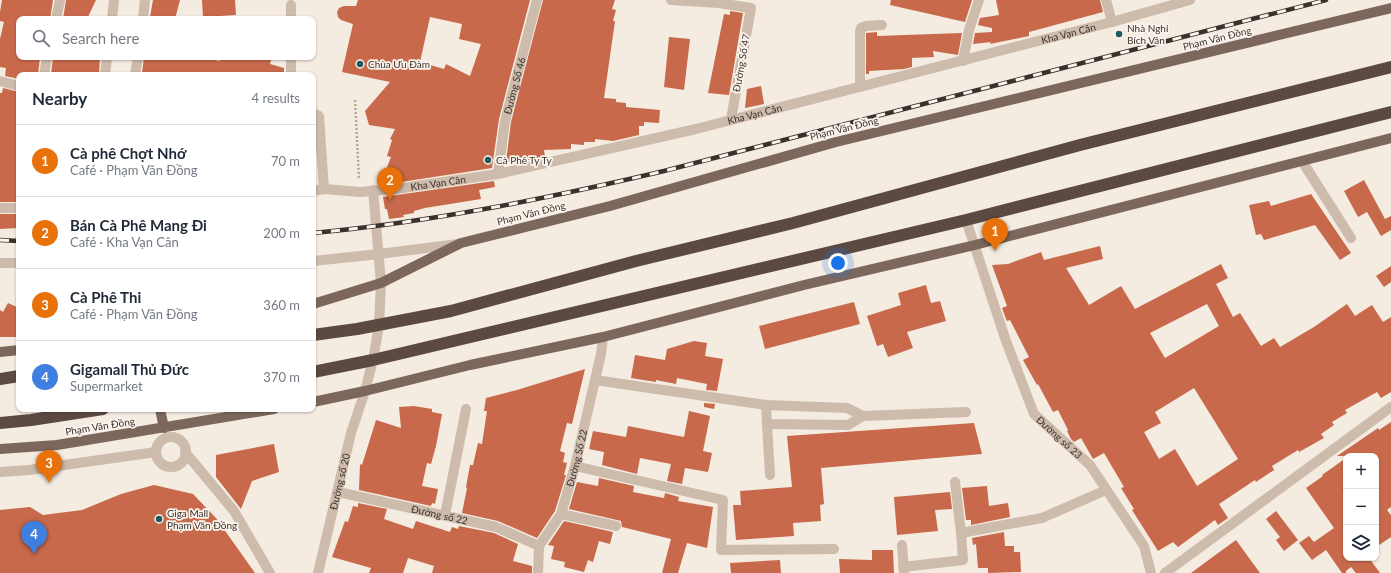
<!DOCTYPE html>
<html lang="en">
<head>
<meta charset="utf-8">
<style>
	:root { --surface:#fff; --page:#f6f6f7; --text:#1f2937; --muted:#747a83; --line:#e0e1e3; --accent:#1f5a5e }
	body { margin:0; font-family:Lato,sans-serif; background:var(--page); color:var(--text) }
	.controls { position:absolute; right:12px; bottom:12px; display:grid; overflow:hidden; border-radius:8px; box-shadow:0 1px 3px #0004 }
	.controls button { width:36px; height:36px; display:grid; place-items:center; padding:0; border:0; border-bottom:1px solid var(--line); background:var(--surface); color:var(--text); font:20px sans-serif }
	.you { position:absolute; left:838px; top:263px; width:14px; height:14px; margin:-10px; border:3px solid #fff; border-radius:50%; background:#1a73e8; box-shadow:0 0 0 6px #1a73e833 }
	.badge { display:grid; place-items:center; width:26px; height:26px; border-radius:50%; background:var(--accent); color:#fff; font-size:13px; font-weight:700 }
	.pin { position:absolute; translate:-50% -33px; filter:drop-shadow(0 1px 2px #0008) }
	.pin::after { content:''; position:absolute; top:21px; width:14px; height:12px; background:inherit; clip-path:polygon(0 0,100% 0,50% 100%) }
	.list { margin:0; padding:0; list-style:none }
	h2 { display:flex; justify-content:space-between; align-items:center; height:52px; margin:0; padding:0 16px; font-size:17px }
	h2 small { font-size:13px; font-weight:400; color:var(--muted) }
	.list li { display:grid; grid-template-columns:26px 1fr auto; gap:12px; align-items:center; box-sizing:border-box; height:72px; padding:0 16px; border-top:1px solid var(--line) }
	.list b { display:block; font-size:15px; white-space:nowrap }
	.list p { margin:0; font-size:13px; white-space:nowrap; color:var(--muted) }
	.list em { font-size:13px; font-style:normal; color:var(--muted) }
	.icon { flex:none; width:22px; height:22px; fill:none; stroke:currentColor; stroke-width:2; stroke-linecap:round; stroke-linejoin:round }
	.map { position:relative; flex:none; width:1391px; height:573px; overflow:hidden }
	.search { position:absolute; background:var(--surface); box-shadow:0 1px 3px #0004; left:16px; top:16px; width:300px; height:44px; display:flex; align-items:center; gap:10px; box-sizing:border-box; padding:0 14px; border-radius:8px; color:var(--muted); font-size:15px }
	.panel { position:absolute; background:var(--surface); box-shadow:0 1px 3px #0004; left:16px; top:72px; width:300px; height:340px; border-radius:8px }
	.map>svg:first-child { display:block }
</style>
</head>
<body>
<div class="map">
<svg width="1391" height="573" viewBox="0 0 1391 573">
	<rect width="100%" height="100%" fill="#f4ebe1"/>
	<!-- building -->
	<path fill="#c8694b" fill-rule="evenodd" d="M2,0H53L50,19H19V57H40L38,75H19V79L5,76L6,68L0,67V39L4,22L0,21V12Z
		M66,0H96L87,19H63Z
		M153,0H180L175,19H155L150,17Z
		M202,0H235L236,15L203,17Z
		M358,0H530L499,119L492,168L395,183H390L382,180L391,157L387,156L392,140L390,139L395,129L369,125L365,111L390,82L342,72L353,24L341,20L338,17L337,12L339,8L344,6H356ZM430,17L462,24L459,39L481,44L470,76L446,64L444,69L420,62Z
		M543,0H615L612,9L616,10L613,21H615L604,98L616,99V102L626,103V107L660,110L659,123L644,122V126H639V135L613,141L595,139V142H584V145L571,144V149L544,150L545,157L519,162H506L511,122Z
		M891,0H972L965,22L890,5Z
		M996,0H1100L1103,12L1029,32V36L990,44L991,42L973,44L975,33L992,32V28L978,25L980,18L999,15Z
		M730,11L743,13L729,95L708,93L724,14L730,15Z
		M877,32V36L962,33L958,55L933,51L934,57L912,58V67L904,69L869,71V74H866V33Z
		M669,37L690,39L684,90L664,87Z
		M53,57H100L99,75H51Z
		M144,57H196L220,61V57H272L270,64L284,68V75H153L142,73Z
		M761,86L764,104L745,108L747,89Z
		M3,88L19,92V202H0V93H2Z
		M1364,180L1385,219L1391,216V230L1381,236L1367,212L1358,217L1344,191Z
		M494,181L495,187L479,190L481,199L425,208L414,211V213L403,215L404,217L389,219L387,209H385L383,197Z
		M1311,194L1351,253L1340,260L1315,225L1264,240L1261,234L1256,235L1249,205L1269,201L1271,206Z
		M0,214H19V228L0,229Z
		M1100,246L1103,259L1066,268L1089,305L1121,286L1135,309L1221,264L1228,278L1216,284L1233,317L1240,313L1261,346L1274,338L1280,347L1314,327L1347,304L1355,316L1372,305L1383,322L1391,317V392L1381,398L1377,392L1345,410L1347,413L1332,422L1334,425L1321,434L1324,438L1299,452L1298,450L1272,466L1274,470L1256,482L1255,480L1219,504L1228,518L1218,525L1215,520L1178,547L1173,542L1158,551L1132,510L1134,509L1121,488L1124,487L1104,453L1093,459L1081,438L1074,442L1071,439L1067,431L1068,430L1058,410L1053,412L1038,384L1037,385L1023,360L1029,357L1010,320L1007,321L1006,319L1002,308L1007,306L992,265L1008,264L1041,252L1044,260ZM1207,304L1219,326L1165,358L1150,333ZM1194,388L1238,459L1197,486L1175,449L1159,459L1144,432L1161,423L1155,412Z
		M1391,266V282L1384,287L1376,276Z
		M926,285L931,303L940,301L946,321L907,332L913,348L888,357L883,344L877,346L867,316L901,305L898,293Z
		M854,302L860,324L765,349L759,326Z
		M8,303L19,308V337H0V310L3,312Z
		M694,341L707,343L705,356L723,359L717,391L706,390L707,384L677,378L676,384L656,380V382L631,378L635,355L665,360L667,349Z
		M585,369L572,424L567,423L560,451L565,453L563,462L567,463L564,475H566L555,511L537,538L498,521L462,513L467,488L466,487L470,465H473L478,443L482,444L487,411H484L486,398L517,390Z
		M704,403L715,404L714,409L704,407Z
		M414,406L432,409V412L442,414L436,446L431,464L427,463L422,486L438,489L435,504L432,503L431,506L359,490L360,464L362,465L376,420L401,428L399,407Z
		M689,411L710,416L703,451L712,453L708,472L685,468L682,484L667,481L671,464L640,458L637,474L602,465L604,452L589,449L593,431L626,437L628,426L684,437Z
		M1391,422V507L1387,510L1391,515V537L1376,547V456H1337L1378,428L1379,430Z
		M974,423L982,454L821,468L824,504L820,505L821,521L793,523L794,536L736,540L733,505H741L740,491L792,487L787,436Z
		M274,444L279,472L252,481L241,509L216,477V455Z
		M1346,458V558H1369L1380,573H1356L1351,567L1346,571V573H1342L1326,550L1312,560L1299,543L1309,536L1314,542L1334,528L1306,488L1323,476L1322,475Z
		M599,478L634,486L633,492L664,498L665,493L679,497L678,501L713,507L707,548L687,543L678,573H662L671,539L622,527L621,521L617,520L569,509L577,482L598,486Z
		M154,485L193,494L216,518L255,573H0V510L30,507L43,515L82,510L121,494Z
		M987,486L989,506L1008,503L1010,517L971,525V520H966L962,488Z
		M950,492L952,509L935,510L938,531L897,535L894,497Z
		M358,503L387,509L384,519L413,529L416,521L450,532L452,527L458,529L459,526L494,533L518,544L513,561L532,566V573H432L434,566L408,558L403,573H369L371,568L332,557L345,521L348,522L353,506L358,507Z
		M1276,511L1298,540L1284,551L1276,540L1280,537L1266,519Z
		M564,521L613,532L610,544L599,541L593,562L588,560L584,572L564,567L565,562L551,559L554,546L548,545Z
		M1004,532L1005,546H1014V552H1020L1021,572L988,573V568H978L976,544L973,545L972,538Z
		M1236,540L1260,573H1191L1214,556Z
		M872,550H893L894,573H840L839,559L872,560Z
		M780,560L781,573H731L730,563Z"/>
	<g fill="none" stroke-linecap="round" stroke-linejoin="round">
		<!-- path -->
		<path stroke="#b9a596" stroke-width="2.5" stroke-dasharray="2 2" stroke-linecap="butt" d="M355,100L359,179"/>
		<!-- minor -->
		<g stroke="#cdbbac" stroke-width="10">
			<path d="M671,0L719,3L751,8L731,119"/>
			<path d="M1106,0L1112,22"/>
			<path d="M56,19L60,0"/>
			<path d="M112,19L114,0"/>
			<path d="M143,19L145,0"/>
			<path d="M291,19V5"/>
			<path d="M963,61L969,30L979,0"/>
			<path d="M44,75L47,57"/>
			<path d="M105,75L107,57"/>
			<path d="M135,75L138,57"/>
			<path d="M291,75V57"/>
			<path d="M0,81L19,86"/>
			<path d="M860,87V32L861,28L866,26L882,25"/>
			<path d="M313,113L319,116L324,189"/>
			<path d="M1302,161L1351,238"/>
			<path id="s1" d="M498,174L505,121L537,0"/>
			<path id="s2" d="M313,191L324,189L360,192L396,189L498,174L696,129L1112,22L1190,0"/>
			<path d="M0,208H19"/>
			<path id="s3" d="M966,220L1006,341L1034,414L1090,465L1144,546L1151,573"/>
			<path d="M313,261L379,254L458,244"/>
			<path d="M0,263H19"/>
			<path d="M595,380L766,405L847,408L863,416L966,412"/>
			<path d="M766,405L767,424L848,425L863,416"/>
			<path d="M767,424L770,475"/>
			<circle cx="171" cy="452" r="15"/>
			<path d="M185,452L234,511L270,573"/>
			<path d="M575,466L723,500L721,550L834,549"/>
			<path d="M0,472L29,470L156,452"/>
			<path id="s4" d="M338,492L496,527L539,546"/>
			<path d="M561,514L616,526"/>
			<path d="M445,515L466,409"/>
			<path d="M961,533L1042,518L1106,490"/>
			<path d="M902,545L904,572"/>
			<path d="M903,567L963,560L961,533L955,482"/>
			<path id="s5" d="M318,573L351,433L365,391L373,360L379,325L381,283L373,190"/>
			<path id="s6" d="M538,573L539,546L561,514L575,466L601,354L603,337"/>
			<path d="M1165,573L1391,407"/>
		</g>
		<!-- major -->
		<path stroke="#7d675c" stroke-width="10" d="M313,304L381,283L461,243L610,206L836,142L1391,8
			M0,352L19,350
			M313,402L365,391L470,365L603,337L804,285L975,245L1391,138
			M160,409L164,428
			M0,449L57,445L274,409"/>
		<!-- highway -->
		<path stroke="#5c4a42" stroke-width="12" d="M313,335L357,329L451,311L636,261L793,223L1080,145L1391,67
			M313,372L373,360L966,220L1391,112
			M0,379L19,376
			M0,423L31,420L103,409"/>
		<defs>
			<path id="rail" d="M313,233C432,222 549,198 664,171L1326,0
				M0,240L19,241"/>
		</defs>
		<!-- rail casing -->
		<use href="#rail" stroke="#3b302b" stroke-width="4.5"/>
		<!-- rail -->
		<use href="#rail" stroke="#fbf5ee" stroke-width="3" stroke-dasharray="9" stroke-linecap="butt"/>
	</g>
	<!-- markers -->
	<g fill="#1f5a5e" stroke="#fbf5ee" stroke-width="1.5">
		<circle cx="1119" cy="34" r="4"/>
		<circle cx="360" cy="64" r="4"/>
		<circle cx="488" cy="160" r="4"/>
		<circle cx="159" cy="519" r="4"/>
	</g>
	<g text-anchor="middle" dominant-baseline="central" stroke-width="3.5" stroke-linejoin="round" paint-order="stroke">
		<!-- poi labels -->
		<g font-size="10" fill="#3b302b" stroke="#fbf5ee" text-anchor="start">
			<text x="1127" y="28">Nhà Nghỉ<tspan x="1127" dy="12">Bích Vân</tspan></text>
			<text x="368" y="64">Chùa Ưu Đàm</text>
			<text x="496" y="160">Cà Phê Ty Ty</text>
			<text x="167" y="513">Giga Mall<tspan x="167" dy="12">Phạm Văn Đồng</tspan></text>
		</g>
		<!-- street labels -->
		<g font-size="10" fill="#3b302b" stroke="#fbf5ee">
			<text stroke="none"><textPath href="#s2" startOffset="774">Kha Vạn Cân</textPath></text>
			<text transform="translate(1217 38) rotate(-14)">Phạm Văn Đồng</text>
			<text transform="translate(741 63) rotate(-80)">Đường Số 47</text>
			<text stroke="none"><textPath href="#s1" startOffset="90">Đường Số 46</textPath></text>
			<text stroke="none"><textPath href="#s2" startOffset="450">Kha Vạn Cân</textPath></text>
			<text transform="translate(844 128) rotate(-14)">Phạm Văn Đồng</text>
			<text stroke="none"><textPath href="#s2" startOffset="126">Kha Vạn Cân</textPath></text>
			<text transform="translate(531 213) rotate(-14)">Phạm Văn Đồng</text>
			<text transform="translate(100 426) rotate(-9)">Phạm Văn Đồng</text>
			<text stroke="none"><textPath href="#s3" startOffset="240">Đường số 23</textPath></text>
			<text stroke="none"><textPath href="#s6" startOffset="124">Đường Số 22</textPath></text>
			<text stroke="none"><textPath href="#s5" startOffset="94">Đường số 20</textPath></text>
			<text stroke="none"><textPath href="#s4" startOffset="104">Đường số 22</textPath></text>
		</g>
	</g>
</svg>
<div class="controls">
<button>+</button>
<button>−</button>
<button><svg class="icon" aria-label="layers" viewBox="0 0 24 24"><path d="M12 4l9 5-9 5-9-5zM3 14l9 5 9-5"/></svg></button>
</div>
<div class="you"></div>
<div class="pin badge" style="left:995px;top:251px;background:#e8710a">1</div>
<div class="pin badge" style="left:390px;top:200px;background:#e8710a">2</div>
<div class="pin badge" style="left:49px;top:483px;background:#e8710a">3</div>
<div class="pin badge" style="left:34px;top:554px;background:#3f7fe0">4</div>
<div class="search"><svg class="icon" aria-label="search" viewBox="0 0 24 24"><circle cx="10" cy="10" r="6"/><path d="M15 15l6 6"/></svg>Search here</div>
<section class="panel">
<h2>Nearby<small>4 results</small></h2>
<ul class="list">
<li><span class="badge" style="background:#e8710a">1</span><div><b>Cà phê Chợt Nhớ</b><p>Café · Phạm Văn Đồng</p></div><em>70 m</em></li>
<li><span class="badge" style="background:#e8710a">2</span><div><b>Bán Cà Phê Mang Đi</b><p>Café · Kha Vạn Cân</p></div><em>200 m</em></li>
<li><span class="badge" style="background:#e8710a">3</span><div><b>Cà Phê Thi</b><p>Café · Phạm Văn Đồng</p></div><em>360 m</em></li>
<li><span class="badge" style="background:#3f7fe0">4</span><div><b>Gigamall Thủ Đức</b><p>Supermarket</p></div><em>370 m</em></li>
</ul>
</section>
</div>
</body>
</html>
